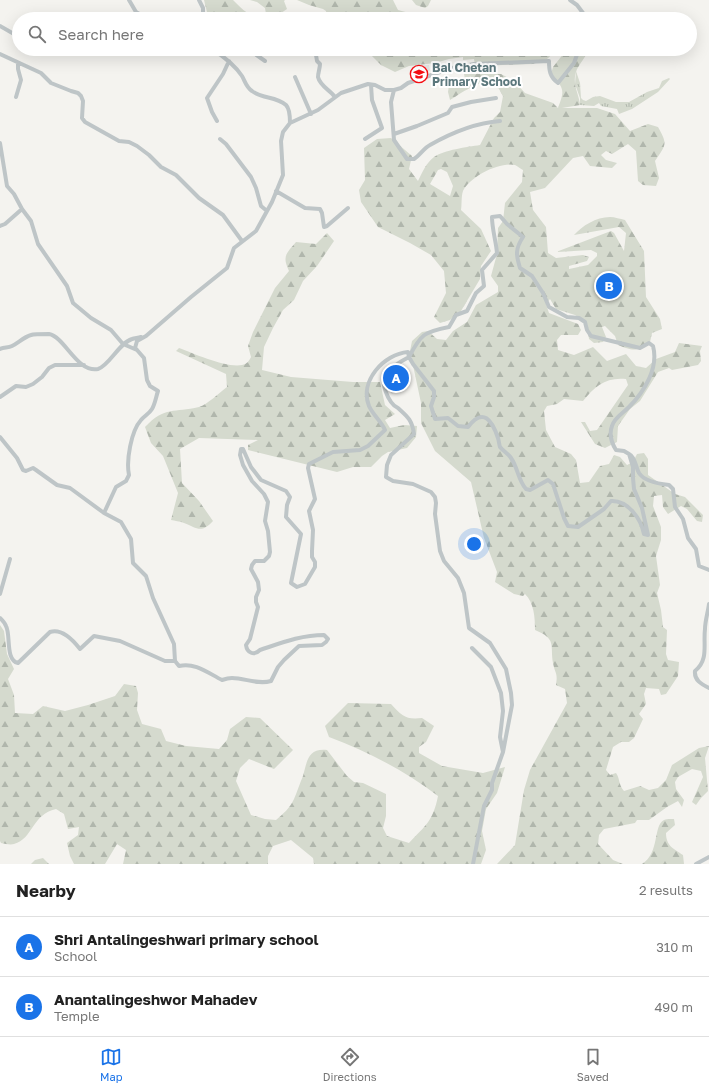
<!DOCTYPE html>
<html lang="en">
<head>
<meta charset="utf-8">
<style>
	:root { --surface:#fff; --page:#f6f6f6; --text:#222; --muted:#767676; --line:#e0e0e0; --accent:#1a73e8 }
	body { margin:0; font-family:"Golos Text",sans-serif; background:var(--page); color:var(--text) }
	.you { position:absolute; left:474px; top:544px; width:14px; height:14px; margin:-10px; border:3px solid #fff; border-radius:50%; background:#1a73e8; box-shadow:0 0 0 6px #1a73e833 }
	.badge { display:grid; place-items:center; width:26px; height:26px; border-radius:50%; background:var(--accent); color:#fff; font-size:13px; font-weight:700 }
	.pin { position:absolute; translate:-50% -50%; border:2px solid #fff; box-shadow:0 1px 4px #0006 }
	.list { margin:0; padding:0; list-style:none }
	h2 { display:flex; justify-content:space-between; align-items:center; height:52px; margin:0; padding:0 16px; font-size:17px }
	h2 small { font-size:13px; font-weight:400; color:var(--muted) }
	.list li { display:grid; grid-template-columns:26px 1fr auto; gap:12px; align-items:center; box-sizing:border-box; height:60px; padding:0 16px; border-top:1px solid var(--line) }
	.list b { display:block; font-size:15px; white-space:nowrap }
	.list p { margin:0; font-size:13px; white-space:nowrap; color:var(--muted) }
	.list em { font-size:13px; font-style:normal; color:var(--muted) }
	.icon { flex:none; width:22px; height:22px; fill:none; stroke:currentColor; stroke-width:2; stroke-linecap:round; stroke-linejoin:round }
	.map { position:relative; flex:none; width:709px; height:864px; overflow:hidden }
	.search { position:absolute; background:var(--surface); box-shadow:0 4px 16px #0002; left:12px; right:12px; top:12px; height:44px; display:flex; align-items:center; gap:10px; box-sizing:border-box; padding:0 14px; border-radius:22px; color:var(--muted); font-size:15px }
	.sheet { height:172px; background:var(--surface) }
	nav { display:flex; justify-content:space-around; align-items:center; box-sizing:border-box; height:56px; border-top:1px solid var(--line); background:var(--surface); font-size:11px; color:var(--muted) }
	nav a { display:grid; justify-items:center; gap:2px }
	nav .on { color:var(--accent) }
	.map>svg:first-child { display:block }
</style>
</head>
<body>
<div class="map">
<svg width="709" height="864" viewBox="0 0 709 864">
	<defs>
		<pattern id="grass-tufts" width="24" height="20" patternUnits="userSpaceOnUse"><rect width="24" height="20" fill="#d5dace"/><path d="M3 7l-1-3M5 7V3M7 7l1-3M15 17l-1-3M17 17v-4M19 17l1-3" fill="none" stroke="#b0b6ac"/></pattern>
		<pattern id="forest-firs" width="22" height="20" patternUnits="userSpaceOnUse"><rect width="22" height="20" fill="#d5dace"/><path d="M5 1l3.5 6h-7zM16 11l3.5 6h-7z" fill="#b0b6ac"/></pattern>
	</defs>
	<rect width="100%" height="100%" fill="#f4f3ef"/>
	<!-- built -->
	<path fill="#e4e5e3" d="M429,65L430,70L416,77L414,69L416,66Z
		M394,367L405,373L406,385L392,394L384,383Z"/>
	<!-- grass -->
	<path fill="url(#grass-tufts)" d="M576,71L580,83L581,98L583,100L586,101L593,97L600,96L616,102H629L647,92L659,88L662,81L669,78L670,79L658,92L632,109L619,114L617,109L601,106L599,103L594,106L580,105V98L575,84Z"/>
	<!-- forest -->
	<path fill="url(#forest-firs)" fill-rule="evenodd" d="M204,0H233C241,8 249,17 262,18L266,14L265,8L257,2L250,0H285L284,1L287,9L281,13V19H210L208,16Z
		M297,0H393L398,10L413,14L417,19H327L326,11L323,9L309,5Z
		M412,0H431L428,6L425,8L416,5Z
		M367,49C370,49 375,48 377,49C386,52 394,58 402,49H558L547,59L533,64L475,66L474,59L463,60V57L449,59L435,63L409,66L395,72L381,65L368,52Z
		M561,49H588C586,58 578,65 576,72C572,84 579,94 580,105L562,108H597L615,114L630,131L648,124L658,127C668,145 666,144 655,161L659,178L656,186L643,185L638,181L636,151L628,144L612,154L606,151L601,155L606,160L617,163L612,168L590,166L583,156L573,158L545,188L530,192L533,210L546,227L548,253L556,258L583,255L589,257L587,261L569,266V269L588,265L597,256V253L591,250L556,252L611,231L614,233L624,251L626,233L619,227L574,235C582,226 596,217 610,217C615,217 620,219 625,220L644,251L646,297L660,319L662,329L652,333L650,342C637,352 633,351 618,345L615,336L605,326L602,327L606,337L603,342L594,343L589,339L587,323L575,315L556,309L550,299L546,304L549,313L578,324L581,330L578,335H561L557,340L558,350L574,355L593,347L607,361L626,354L636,366L646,368L656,359L675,352L679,343L702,346L700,351L701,361L698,365L672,370L669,368L658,372L640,401L630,409L618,426L617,442L605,448L595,444L581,422H585L590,431L597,430L628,385L626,379C606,377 595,386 583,401L564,399L557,404L547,406L544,411L546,430L555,447L571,454L576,460L580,483L589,482L600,466L609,464L614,455L620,457L627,465L633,462L637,454L644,453L648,459V475L675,494L685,497L703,515L702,522L697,521L687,509L681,506L668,514L663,507L662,495L654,496L653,506L661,527V540L656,556L660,585L657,593L661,610L663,627L667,630L666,654L668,660L679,662L678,676L666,694L661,695L659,689L646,688L644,694L646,704L639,714L643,719L634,738L629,742H621L613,747L606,770L610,775L616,773C620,778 618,784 624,791L640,786L649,790L658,788L666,780L672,765L699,748L709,746L705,758L708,791L701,798L696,805L692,802L703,777L701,771L692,769L678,777L675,782L676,789L684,800L682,807L678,801L667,807L649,820H637L635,823L604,829L599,835L598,844L613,860L623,864H497L515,845L524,790L530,770L567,703L565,689L556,685C558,672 555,674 553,663C550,645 557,639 535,630C535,617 534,603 525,594L523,596L514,594L495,582L497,572L484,538L471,482L435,451L421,423V403L410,351L412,341L422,332L428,331L437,339L446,340L453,331L467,322L476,305L498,292V286L491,276L497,254L498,228L503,221L505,203L522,182L523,170C521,169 517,166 515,165C500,161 469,177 463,191C461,197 462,205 461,210L481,229L491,251L481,266L480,279L461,311L450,320L440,323L434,317L446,293L444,271L431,255L410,243L378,227L361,202L359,190L365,180L364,148L377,139L391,138L412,156L409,169L418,181C422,173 426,163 434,157C444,150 467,147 480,145L494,118L500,112L503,96C501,93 499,88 496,85C485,75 460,94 450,100L448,92L449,85L465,79L464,74H501L514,81L525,93L553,103L558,108C565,90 564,88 551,74L553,67L564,53ZM441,169L447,172L453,186L450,196L430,184L438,170Z
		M327,233L334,241L317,266L303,281L294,300L283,310L273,328L264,347L262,370L291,377L353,382H380L385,405L395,414L385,420L390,428L404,425L417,426L416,437L407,448L388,452L382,456L371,467H353L337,472L248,450V445L258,440L199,438L180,449L182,483L199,501L213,521C201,534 197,528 184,523C179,521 175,521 171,520L178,493L163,456L151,443L145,427C165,406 174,413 199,407C207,405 220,392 227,387L226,374L176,351L179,348C195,354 226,368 242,365C247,364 249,361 251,357L248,346L253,332L275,288L289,271C282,256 286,254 296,242L316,244Z
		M0,625L4,631L7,654L14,669L8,679L14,695L15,713L33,714L43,706L65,711L88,705L115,696L124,684L136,686L138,693L137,710L142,724L161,729L166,741L186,746L219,749L227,740L230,729L246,717L260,718L293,750L274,769L249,759L240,768L236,781L251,815L265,819L276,820C283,814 290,808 294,799C297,792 300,783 303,776C307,761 308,748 327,750L347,776L354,782L363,783L386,794V816L383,828L387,836L409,843C426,825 433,821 438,796C404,770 368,752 329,737L325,726L348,703L391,704C402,716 406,720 422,718L434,726L426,742L419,747V753L442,766L483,773L505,767L497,793L486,809L482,831L486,850L481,864H314L313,858L291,840L273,846L268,856V864H123L126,850L117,844L105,864H74L70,856L67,843L78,835L79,827L68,829L64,814L56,809C32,814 33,839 14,844C11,845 5,844 1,843L0,841Z
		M670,819H674L675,825L666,833C666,846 674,849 683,855L684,864H642C660,853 653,825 664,820C666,819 668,819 670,819Z
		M43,858L49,864H31L35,860Z"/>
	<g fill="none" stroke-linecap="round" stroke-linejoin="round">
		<!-- street -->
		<path stroke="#bec5c7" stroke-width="4" d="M129,0L136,12L148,19
			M199,0L203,8V19
			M570,0L577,5L586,17V19
			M91,19L105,17H144
			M0,26L14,34L19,35
			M186,49L192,53L212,49C223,56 234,64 242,76C245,81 246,87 252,91C262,99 276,96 286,105C290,109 290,117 290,123
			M248,49L265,61
			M315,49L317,61L320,64C320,68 318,73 318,77C320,86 330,90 335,97
			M0,54L41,73L51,83L71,91L78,93L81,96L83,101L82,118L85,122L119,141L129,142L137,146L149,155L161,167L176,175L199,198L223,215L242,241
			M295,77L311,114
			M394,90L391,102L394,140L407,159H414C420,155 424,148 430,145C451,133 475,123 500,121
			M16,97L21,80L18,69V64
			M217,121L212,112L207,98L223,74L229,61
			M394,134L417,126L448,113L452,107L471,102L496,98
			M220,139L226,144L251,177L256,188L261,206L267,211
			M365,139L382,128L372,100L371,85
			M0,143L7,186L14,194L22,209L31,221L38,244L67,286L73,303L91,318L111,330L123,344L137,350L144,358L147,380L150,386L158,391C156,397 155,404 152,409C149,414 144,416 141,420C131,431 126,461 129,475L126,481L116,487L104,513
			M276,191L305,208L320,209L322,213L324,227L327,226L348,208
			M0,226L5,224L22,209
			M0,349C4,347 8,348 12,346C18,343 24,337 31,335C34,334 46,334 49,334C65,337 77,373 98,369C109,366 119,343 132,339C135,338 138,338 141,337
			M137,350L135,348L137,341L146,336L191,297L227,268L234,248L256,231L272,202L283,175L281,141L283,132L290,123L318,110L341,93L368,84L375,85L385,90H394L401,88L408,83L452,68L474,64L549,61C549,71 550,77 558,83L574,63L579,49
			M0,397L16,386L26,387L33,384L42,377L49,368L55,365H84
			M0,437L17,458L23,470L26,471L33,468L36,470L57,485L70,488L104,513L121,522L131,539L133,563L146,576L153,598L174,644L175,661
			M629,454L624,451L616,450C611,442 609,434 612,426C614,418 623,413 629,407C644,392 659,368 653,346L649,343L640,348L591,336L587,330L585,322L579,318L567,317L549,307L543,293L532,276L520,268C516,255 515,249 523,237L507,224L500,216L492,217C492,229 496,241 497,253L482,270L484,286L476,293L467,311L456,315L449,327C424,332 421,334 409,357L413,364L434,391V397L431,406L435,419L448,418L458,426L468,427C483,407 492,420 498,438C499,441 499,444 500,447C503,451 509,454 511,458C518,468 518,480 526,489L530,490L548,480L553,484L564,518L568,526L578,527L604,509L611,501C628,500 641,519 644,534L648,535L642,508L634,489L633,478V467L629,454C636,458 635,466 639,473C644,481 660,484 669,485L673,489L675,507L683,519L688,538L696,549L699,566L709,570
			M0,594L10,559
			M709,604C708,612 705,621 705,629C703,644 709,660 695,671C694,680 701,684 709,688
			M0,618C2,620 5,623 6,626C11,635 5,660 18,663L50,632C62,628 73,640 80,649L94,636L120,641L165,661H175L179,666C195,662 208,673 222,680C225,679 229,678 232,678C245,678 258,685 271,681L278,667L284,660L299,646L322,645L326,642L328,639L324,635C301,635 281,643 260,650C254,656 247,653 246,645L250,639L258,607L256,602V597L259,590L258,582L251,569L252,565L255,561H264L269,556L270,552L268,531L265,521L268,502L264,494L252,481L243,465L240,455L241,449H243L251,467L261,480L286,491L290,497L287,505L286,517L301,534L291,583L297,587L305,584L315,567V562L312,557V551L313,530L309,511L315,499L308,468L309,464L333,452L360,450L368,446L385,430C381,421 373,415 369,406C359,381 384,354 408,352L409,357C388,368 375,377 391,402C393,405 396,407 398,408C408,417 412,420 414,434L391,455L387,465L386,477L393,481L413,484L431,492L435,497L436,503L435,514L440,551L444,561L458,578L464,593L469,628L490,643L506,669L511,693L512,705L503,752L500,737L503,711L501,693L491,667L472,648
			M473,864L484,806L492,790V783L503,752
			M696,864L709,857"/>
	</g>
	<!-- icons -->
	<defs>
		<symbol id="school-ring" viewBox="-11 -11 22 22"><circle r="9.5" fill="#fff" stroke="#f50f14" stroke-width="1.5"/><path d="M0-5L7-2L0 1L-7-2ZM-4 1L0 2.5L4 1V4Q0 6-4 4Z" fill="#f50f14"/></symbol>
	</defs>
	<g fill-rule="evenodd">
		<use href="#school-ring" x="409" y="64" width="20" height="20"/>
	</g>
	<g text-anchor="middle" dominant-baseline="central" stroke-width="4" stroke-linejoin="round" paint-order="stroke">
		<!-- poi labels -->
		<g font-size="12" font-weight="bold" fill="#5c787d" stroke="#fff" text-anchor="start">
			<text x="432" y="67">Bal Chetan<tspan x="432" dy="14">Primary School</tspan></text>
		</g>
	</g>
</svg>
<div class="you"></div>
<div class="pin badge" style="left:396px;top:378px">A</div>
<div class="pin badge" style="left:609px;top:286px">B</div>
<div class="search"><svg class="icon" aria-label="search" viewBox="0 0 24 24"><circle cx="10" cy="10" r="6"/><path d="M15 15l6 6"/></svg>Search here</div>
</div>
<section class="sheet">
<h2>Nearby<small>2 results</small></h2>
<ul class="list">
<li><span class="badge">A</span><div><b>Shri Antalingeshwari primary school</b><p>School</p></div><em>310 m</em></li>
<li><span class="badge">B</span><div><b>Anantalingeshwor Mahadev</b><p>Temple</p></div><em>490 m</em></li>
</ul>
</section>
<nav>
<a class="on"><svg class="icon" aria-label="map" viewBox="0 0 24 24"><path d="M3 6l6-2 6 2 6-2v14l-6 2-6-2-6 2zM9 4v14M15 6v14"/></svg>Map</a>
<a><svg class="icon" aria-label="directions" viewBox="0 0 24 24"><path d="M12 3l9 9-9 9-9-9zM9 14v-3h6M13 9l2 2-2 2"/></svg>Directions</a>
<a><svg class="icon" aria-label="saved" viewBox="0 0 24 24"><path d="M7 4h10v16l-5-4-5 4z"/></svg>Saved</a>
</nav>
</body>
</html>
